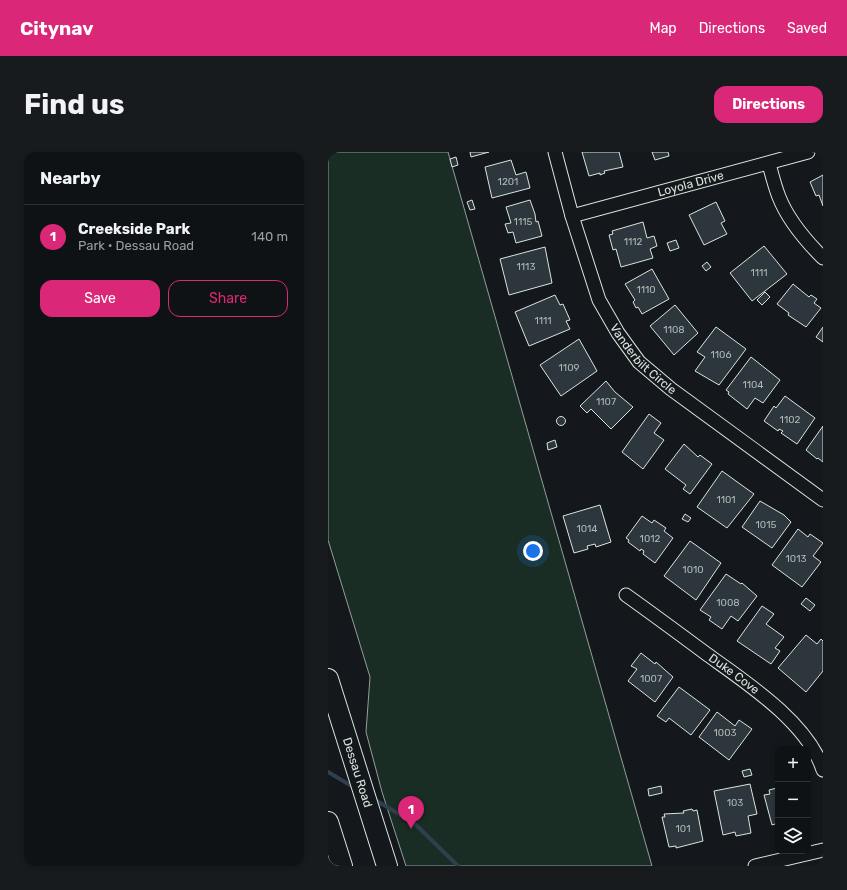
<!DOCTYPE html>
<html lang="en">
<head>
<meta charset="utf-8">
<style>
	:root { --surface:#0f1215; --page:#181b1e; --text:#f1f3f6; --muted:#9b9ea0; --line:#2f3234; --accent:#db2777 }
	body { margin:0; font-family:Rubik,sans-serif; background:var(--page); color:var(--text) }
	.controls { position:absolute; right:12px; bottom:12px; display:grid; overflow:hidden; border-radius:8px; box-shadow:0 2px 6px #0003 }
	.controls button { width:36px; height:36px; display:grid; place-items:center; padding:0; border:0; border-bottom:1px solid var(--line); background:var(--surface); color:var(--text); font:20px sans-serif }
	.you { position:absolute; left:205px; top:399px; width:14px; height:14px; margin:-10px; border:3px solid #fff; border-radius:50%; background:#1a73e8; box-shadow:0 0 0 6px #1a73e833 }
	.badge { display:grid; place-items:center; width:26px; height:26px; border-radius:50%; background:var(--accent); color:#fff; font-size:13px; font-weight:700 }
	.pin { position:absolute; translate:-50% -33px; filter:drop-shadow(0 1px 2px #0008) }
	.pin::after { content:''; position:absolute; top:21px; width:14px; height:12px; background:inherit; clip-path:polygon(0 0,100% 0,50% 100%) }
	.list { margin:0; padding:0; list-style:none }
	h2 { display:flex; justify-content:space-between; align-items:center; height:52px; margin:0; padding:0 16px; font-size:17px }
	h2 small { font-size:13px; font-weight:400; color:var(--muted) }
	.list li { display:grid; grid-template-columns:26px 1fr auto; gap:12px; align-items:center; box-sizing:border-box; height:64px; padding:0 16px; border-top:1px solid var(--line) }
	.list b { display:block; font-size:15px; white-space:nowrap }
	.list p { margin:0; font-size:13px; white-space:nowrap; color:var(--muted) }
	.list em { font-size:13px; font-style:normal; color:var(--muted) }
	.actions { display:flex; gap:8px; padding:12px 16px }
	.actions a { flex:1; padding:9px 0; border:1px solid var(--accent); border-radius:12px; text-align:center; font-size:14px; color:var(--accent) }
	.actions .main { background:var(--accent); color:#fff }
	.icon { flex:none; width:22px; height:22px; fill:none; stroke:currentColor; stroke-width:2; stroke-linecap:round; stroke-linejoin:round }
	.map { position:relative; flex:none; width:495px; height:714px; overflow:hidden; border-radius:12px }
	header { display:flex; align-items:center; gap:24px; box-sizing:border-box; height:56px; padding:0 20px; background:var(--accent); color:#fff }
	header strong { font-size:19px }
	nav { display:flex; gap:22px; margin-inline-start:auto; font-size:14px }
	.intro { display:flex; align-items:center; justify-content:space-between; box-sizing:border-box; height:96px; padding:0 24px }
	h1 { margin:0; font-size:28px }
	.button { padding:10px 18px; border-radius:12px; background:var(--accent); color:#fff; font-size:14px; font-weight:700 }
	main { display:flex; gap:24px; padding:0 24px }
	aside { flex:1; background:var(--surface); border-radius:12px; box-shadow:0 2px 6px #0003 }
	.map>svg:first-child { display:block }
</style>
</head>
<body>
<header>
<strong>Citynav</strong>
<nav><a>Map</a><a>Directions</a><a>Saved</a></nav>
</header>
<div class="intro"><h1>Find us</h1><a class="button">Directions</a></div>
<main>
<aside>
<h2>Nearby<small></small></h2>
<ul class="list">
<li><span class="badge">1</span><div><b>Creekside Park</b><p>Park · Dessau Road</p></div><em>140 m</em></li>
</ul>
<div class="actions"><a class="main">Save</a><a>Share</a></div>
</aside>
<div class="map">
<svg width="495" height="714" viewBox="0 0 495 714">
	<rect width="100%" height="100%" fill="#14181c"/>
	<!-- green -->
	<path fill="#1a2d24" stroke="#939e99" d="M0,0H120L324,714H78L54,640L38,580L42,525L0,388Z"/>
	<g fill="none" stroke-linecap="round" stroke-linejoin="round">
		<!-- stream -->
		<path stroke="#2f3f4d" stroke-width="4" d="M0,620L27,636
			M44,646L86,671L130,714"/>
	</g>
	<!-- building -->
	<path fill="#2c363c" stroke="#d8e6dc" d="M142,0H161L143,5Z
		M254,0H291L295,15L276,19L277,21L272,23V21L261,24Z
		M324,0H340L341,4L327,8Z
		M128,5L130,13L124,15L122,7Z
		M183,8L188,23L198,20L202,36L164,46L157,15Z
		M495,23V54L491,43L488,44L482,30Z
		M144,48L147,57L142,58L139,50Z
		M202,48L207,62L208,70L210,69L214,84L188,91L185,80L180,81L177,72L183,71L178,55Z
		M388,50L397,69L393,71L399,82L376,93L361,63Z
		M315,70L319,86L326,84L329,94L322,97L325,106L293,115L288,97L285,98L281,83L285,82L284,79Z
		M348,88L351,96L342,99L339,91Z
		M436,94L459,122L424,149L402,121Z
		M217,95L224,131L181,143L172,107Z
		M379,110L383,115L378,119L374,114Z
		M324,117L341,147L314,162L310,155L308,156L305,150L307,148L297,132Z
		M465,132L481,145L483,143L489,147L486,151L493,156L478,175L460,163L461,161L449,152Z
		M437,140L442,145L434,153L429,148Z
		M227,143L232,153L235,152L242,168L238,169L242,177L201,194L187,160Z
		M347,153L370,181L346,203L322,174Z
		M388,175L418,197L391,233L367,219L377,205L369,200Z
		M495,175V190L488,185Z
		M251,187L269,219L233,244L212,213Z
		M423,205L452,228L435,251L427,246L419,257L400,242L401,240L398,238Z
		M278,229L287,240L305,255L283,277L263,257L259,261L252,254Z
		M457,244L487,266L469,292L453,281L455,279L451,277L450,279L436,269L446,254L448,256Z
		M321,262L333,271L326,281L336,288L315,317L294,300Z
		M228.5 269a4.5 4.5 0 1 1 9 0a4.5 4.5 0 1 1-9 0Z
		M495,274V310L490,306L489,307L478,298Z
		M227,288L229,295L220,298L219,291Z
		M356,292L370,305L372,303L384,312L362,342L355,337L358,333L337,317Z
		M394,319L426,342L399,376L369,355Z
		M432,349L456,363L463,370L444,396L414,375Z
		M272,353L283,390L268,395L267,392L259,394L260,397L246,401L235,364Z
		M357,362L363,366L360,370L354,367Z
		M314,364L324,371L326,368L338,376L336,379L345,386L327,411L315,402L316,399L313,397L312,399L300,390L301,388L298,386Z
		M470,377L480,385L482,382L495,391L485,404L493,410L474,435L444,413Z
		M362,389L393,411L368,448L336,424Z
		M398,422L413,432L414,431L429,444L410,469L403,464L394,477L381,468L383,465L372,458Z
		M478,446L487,453L482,459L473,452Z
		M434,454L446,462L438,472L456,485L447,496L452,499L443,512L409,489Z
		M478,483L489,492L493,487L495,489V519L478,540L450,516Z
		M313,501L327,512L328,510L345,525L327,550L300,529L309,517L303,514Z
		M351,535L382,558L363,583L341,566L338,570L329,564Z
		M389,560L407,574L411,568L424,577L401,608L371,585Z
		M422,617L424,623L416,625L414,619Z
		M422,632L429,662L420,664L423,681L408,684L407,680L395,683L386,639Z
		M333,634L334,641L321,644L320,637Z
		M449,636L450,671L444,673L436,643L442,642L441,638Z
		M364,657L365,659L369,658L375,689L348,696V694L341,695L334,665H337L336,662L356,661L355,659Z"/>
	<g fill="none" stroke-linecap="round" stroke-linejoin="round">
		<defs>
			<g id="minor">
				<path id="s1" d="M227,0L244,64L271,148L290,181L311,210L343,237L495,348"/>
				<path d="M441,12C444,23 447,35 451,45C460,68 478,89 495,106"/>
				<path id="s2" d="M244,64L480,0"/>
				<path id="s3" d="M298,443C326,463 353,483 380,503C419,531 480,571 495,618"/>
				<path d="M427,714L495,698"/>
			</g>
			<g id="primary">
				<path id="s4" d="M0,527L59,714"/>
				<path d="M0,670L14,714"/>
			</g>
		</defs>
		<!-- minor casing -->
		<use href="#minor" stroke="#d8e6dc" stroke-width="15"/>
		<!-- primary casing -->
		<use href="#primary" stroke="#d8e6dc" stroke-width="22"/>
		<!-- minor -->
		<use href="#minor" stroke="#14181c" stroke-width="13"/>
		<!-- primary -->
		<use href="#primary" stroke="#14181c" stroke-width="20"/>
	</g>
	<g text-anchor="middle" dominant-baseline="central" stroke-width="3" stroke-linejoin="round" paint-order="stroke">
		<!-- number labels -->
		<g font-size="10" fill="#adbab4">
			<text x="180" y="30">1201</text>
			<text x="195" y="70">1115</text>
			<text x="305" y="90">1112</text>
			<text x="198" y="115">1113</text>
			<text x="431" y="121">1111</text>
			<text x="318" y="138">1110</text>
			<text x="215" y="169">1111</text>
			<text x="346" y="178">1108</text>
			<text x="393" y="203">1106</text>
			<text x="241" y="216">1109</text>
			<text x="425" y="233">1104</text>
			<text x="278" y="250">1107</text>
			<text x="462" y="268">1102</text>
			<text x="398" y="348">1101</text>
			<text x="438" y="373">1015</text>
			<text x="259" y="377">1014</text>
			<text x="322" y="387">1012</text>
			<text x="468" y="407">1013</text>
			<text x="365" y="418">1010</text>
			<text x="400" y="451">1008</text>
			<text x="323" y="527">1007</text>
			<text x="397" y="581">1003</text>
			<text x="407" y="651">103</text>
			<text x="355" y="677">101</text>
		</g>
		<!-- street labels -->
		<g font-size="12" fill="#d8e6dc" stroke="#14181c">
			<text stroke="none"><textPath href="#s2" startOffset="123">Loyola Drive</textPath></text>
			<text stroke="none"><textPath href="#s1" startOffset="229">Vanderbilt Circle</textPath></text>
			<text stroke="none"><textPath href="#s3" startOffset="134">Duke Cove</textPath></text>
			<text stroke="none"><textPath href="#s4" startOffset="98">Dessau Road</textPath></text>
		</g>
	</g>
</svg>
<div class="controls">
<button>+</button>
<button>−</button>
<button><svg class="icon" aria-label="layers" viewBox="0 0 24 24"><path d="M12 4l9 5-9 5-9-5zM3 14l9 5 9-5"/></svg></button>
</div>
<div class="you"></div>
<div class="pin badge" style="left:83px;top:677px">1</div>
</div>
</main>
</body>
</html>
